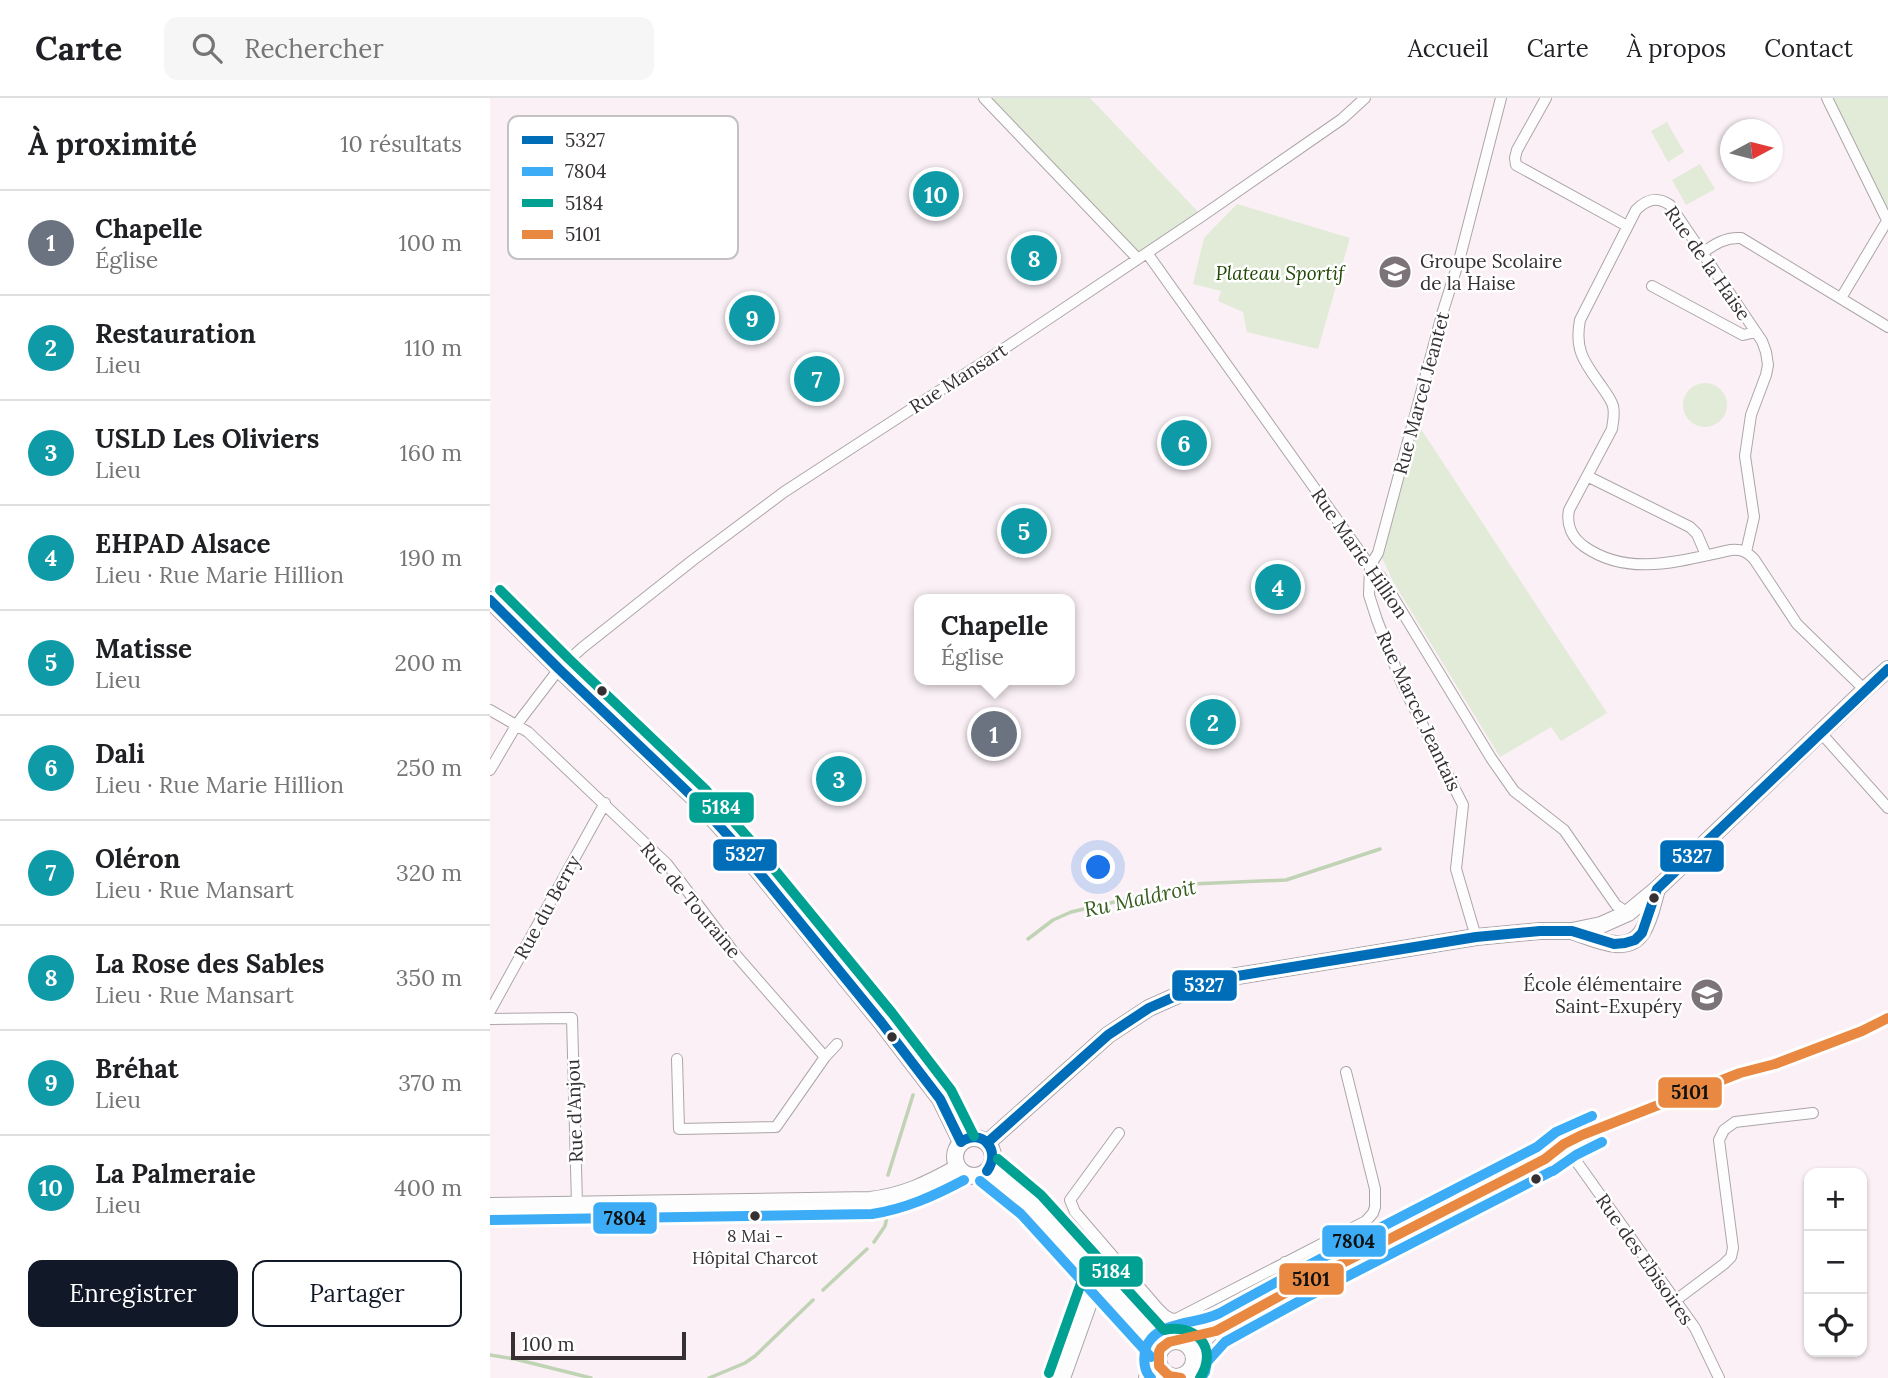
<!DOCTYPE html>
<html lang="fr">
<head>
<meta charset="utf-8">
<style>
	:root { --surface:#fff; --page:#f6f6f6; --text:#202124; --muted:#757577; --line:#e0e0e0; --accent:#111827 }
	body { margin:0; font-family:Lora,serif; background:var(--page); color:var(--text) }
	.controls { position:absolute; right:21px; bottom:21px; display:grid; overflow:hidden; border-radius:14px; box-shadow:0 2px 5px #0004 }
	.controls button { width:63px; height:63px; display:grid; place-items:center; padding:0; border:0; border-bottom:2px solid var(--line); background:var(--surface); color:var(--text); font:35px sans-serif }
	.compass { position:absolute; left:1230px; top:21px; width:63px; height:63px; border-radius:50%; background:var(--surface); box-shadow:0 2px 5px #0004; rotate:83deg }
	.scale { position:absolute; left:21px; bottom:18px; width:175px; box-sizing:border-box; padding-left:7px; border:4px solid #373033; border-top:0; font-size:19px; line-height:24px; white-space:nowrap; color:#373033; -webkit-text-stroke:5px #fff; paint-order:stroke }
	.you { position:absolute; left:609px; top:770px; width:24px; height:24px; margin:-18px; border:5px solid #fff; border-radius:50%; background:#1a73e8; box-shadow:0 0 0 10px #1a73e833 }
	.badge { display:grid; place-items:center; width:46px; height:46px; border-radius:50%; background:var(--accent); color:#fff; font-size:23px; font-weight:700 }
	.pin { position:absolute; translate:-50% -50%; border:4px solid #fff; box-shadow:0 2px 7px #0006 }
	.popup { position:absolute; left:424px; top:496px; width:161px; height:91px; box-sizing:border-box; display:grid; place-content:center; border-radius:14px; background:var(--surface); filter:drop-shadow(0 2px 5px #0005); font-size:23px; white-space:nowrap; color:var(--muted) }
	.popup b { font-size:26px; color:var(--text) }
	.popup::after { content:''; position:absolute; left:50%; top:100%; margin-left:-14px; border:14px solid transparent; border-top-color:var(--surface) }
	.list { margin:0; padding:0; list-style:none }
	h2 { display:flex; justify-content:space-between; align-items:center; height:91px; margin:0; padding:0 28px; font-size:30px }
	h2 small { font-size:23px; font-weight:400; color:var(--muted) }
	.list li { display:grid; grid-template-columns:46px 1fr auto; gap:21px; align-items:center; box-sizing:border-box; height:105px; padding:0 28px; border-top:2px solid var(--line) }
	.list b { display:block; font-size:26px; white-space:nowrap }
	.list p { margin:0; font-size:23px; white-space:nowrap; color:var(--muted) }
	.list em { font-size:23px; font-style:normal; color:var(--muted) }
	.actions { display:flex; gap:14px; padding:21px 28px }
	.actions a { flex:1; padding:16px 0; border:2px solid var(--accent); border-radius:14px; text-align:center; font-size:24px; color:var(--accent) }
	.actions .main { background:var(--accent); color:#fff }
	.icon { flex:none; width:38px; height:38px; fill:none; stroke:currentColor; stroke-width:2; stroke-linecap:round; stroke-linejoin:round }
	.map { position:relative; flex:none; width:1398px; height:1280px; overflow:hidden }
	header { display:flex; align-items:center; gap:42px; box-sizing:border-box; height:98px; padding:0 35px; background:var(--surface); border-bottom:2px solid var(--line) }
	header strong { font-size:33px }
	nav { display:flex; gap:38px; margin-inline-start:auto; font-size:24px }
	.search { width:490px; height:63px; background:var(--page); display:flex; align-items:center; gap:18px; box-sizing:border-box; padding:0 24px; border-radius:14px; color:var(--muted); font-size:26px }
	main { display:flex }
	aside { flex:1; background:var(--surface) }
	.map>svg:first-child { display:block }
</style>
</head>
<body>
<header>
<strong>Carte</strong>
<div class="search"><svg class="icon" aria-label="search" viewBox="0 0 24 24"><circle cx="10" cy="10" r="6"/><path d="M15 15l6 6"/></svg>Rechercher</div>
<nav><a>Accueil</a><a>Carte</a><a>À propos</a><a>Contact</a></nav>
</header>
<main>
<aside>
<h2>À proximité<small>10 résultats</small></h2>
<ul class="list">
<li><span class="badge" style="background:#6b7280">1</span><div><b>Chapelle</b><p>Église</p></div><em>100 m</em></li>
<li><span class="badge" style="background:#0f9aa8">2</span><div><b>Restauration</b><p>Lieu</p></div><em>110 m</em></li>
<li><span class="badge" style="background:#0f9aa8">3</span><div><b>USLD Les Oliviers</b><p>Lieu</p></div><em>160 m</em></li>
<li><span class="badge" style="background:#0f9aa8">4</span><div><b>EHPAD Alsace</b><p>Lieu · Rue Marie Hillion</p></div><em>190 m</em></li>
<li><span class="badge" style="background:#0f9aa8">5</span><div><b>Matisse</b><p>Lieu</p></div><em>200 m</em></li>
<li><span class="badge" style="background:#0f9aa8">6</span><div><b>Dali</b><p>Lieu · Rue Marie Hillion</p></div><em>250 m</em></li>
<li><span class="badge" style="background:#0f9aa8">7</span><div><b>Oléron</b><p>Lieu · Rue Mansart</p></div><em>320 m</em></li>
<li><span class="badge" style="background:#0f9aa8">8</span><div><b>La Rose des Sables</b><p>Lieu · Rue Mansart</p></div><em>350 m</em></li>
<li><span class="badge" style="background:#0f9aa8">9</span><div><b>Bréhat</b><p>Lieu</p></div><em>370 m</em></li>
<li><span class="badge" style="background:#0f9aa8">10</span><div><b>La Palmeraie</b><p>Lieu</p></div><em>400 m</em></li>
</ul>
<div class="actions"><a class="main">Enregistrer</a><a>Partager</a></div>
</aside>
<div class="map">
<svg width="1398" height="1280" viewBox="0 0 1398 1280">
	<rect width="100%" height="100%" fill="#faf0f5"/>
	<!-- green -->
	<path fill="#e1ebd7" d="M494,0H600L712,118L648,161Z
		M1343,0H1398V115Z
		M1177,24L1194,54L1178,64L1161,33Z
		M1210,66L1225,91L1196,107L1182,82Z
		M747,106L860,140L828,251L757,234L753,214L728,203L731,193L703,186L714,140Z
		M1193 307a22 22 0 1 1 44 0a22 22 0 1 1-44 0Z
		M929,328L1117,615L1071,643L1061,629L1010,659L904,485L892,460Z"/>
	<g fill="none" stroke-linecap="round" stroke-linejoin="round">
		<!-- stream -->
		<path stroke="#c0d3b4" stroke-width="3.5" d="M538,841L563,822L581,814L702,786L796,782L890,751
			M398,1077L423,997
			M384,1144L395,1128L399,1110
			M333,1192L377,1151
			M0,1257L25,1261L101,1280
			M219,1280L255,1265L265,1258L323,1202"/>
		<defs>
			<path id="street" d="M494,0L648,161
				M1056,0L1027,52L1025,60L1026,67L1137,128
				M1337,0L1398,124
				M657,155L880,468L891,479L1001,660L1024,693L1074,732L1126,807L1138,815
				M1212,155C1225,146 1235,139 1251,140L1398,229
				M1162,188L1253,237L1266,234
				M1351,200L1397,123
				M1097,378L1200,429L1207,436L1216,457
				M1256,454L1264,419L1255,358L1261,317L1276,277L1278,267L1276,254L1272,243L1180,107C1167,98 1157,101 1146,112L1090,222C1084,253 1095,265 1112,289C1116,295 1121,301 1123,308C1125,316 1123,323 1122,331L1079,412C1076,427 1082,440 1095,449C1140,480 1192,462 1241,452C1252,451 1257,454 1264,461L1307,526L1375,592
				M0,612L38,634L177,766L246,857L335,959L286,1029L189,1031L187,961
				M1331,635L1398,710
				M0,672L27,626L69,571L92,550L203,462L294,394L512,252L712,118L852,21L875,0
				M986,839L966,771L973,707L912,586L887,522L879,497L880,468L888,455L953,213L970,159L1011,0
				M0,913L115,705
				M0,921L82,920L87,1106
				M335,959L347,946
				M629,1035L580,1102L585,1114L666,1208C672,1214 677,1221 686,1221L876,1123L883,1115L885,1109V1091L856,974
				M1074,1046L1205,1230L1229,1280
				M795,1164L808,1188
				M1186,1202L1234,1166L1241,1159L1243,1150L1229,1042L1234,1032L1245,1024L1323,1015
				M688,1243L726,1233L808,1188L1055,1061L1074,1046L1092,1037L1250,975L1285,966L1372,933L1398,920
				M703,1258L725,1234"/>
			<path id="secondary" d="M0,502L69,571L205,701L251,752L391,924L450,1001L471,1044
				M1084,834C1104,840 1137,858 1152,834C1160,822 1163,805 1167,791
				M465 1059a19 19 0 1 1 38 0a19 19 0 1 1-38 0Z
				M497,1045L618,937L659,910L695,894L741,879L986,839L1050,833H1082L1111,827L1138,815L1167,791L1381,586L1398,571
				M499,1072L541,1106L671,1250
				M0,1108L380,1102C414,1098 438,1086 467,1070
				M668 1261a18 18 0 1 1 36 0a18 18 0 1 1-36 0Z
				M572,1280L608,1179
				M657,1280L675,1275"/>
		</defs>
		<!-- street casing -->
		<use href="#street" stroke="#aca5a8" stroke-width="12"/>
		<!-- secondary casing -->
		<use href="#secondary" stroke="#aca5a8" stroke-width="18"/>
		<!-- street -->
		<use href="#street" stroke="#fefdfe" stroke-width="10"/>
		<!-- secondary -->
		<use href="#secondary" stroke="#fefdfe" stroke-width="16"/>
		<defs>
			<path id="bus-1" d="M0,502L69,571L205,701L251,752L391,924L450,1001L471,1044
				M471,1044C492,1029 512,1053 497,1073
				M497,1045L618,937L659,910L695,894L741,879L986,839L1050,833H1082L1124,846L1135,845L1145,842L1152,835L1167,791L1398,571"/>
			<path id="bus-2" d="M1063,1073L1086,1057L1112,1044
				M490,1083L531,1116L661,1259
				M0,1122L382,1116C415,1111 444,1098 474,1082
				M661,1280C652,1271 652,1251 661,1241C676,1223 709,1226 730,1215C834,1157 941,1104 1047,1049L1066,1034L1102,1018
				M711,1280L715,1274L717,1264L735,1244L815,1200L1062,1073"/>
			<path id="bus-3" d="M10,492L79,561L215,691L261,743L402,915L461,992L484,1038
				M508,1061L551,1097L674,1232C706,1225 729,1250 710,1280
				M559,1275L595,1174"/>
			<path id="bus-4" d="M691,1280L679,1278L669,1268V1254L671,1250L679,1244L726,1233L808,1188L1055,1061L1074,1046L1092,1037L1250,975L1285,966L1372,933L1398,920"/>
		</defs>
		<!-- bus-1 casing -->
		<use href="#bus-1" stroke="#fff" stroke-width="16"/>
		<!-- bus-2 casing -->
		<use href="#bus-2" stroke="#fff" stroke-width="16"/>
		<!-- bus-3 casing -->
		<use href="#bus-3" stroke="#fff" stroke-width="16"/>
		<!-- bus-4 casing -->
		<use href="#bus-4" stroke="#fff" stroke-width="16"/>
		<!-- bus-1 -->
		<use href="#bus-1" stroke="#006db8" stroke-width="10"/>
		<!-- bus-2 -->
		<use href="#bus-2" stroke="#3bacf5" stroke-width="10"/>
		<!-- bus-3 -->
		<use href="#bus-3" stroke="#00a092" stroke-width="10"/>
		<!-- bus-4 -->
		<use href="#bus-4" stroke="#e98941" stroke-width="10"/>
	</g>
	<!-- icons -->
	<defs>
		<symbol id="school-disc" viewBox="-11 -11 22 22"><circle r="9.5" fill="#7b7377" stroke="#fff"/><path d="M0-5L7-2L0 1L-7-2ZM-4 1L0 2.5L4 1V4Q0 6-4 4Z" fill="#fff"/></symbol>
	</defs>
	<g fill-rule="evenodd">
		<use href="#school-disc" x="886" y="155" width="38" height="38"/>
		<use href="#school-disc" x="1198" y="878" width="38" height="38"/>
	</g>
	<!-- markers -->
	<g fill="#373033" stroke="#fff" stroke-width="2.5">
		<circle cx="112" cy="593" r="6"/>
		<circle cx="1164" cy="800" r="6"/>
		<circle cx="402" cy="939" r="6"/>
		<circle cx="1046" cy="1081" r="6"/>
		<circle cx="265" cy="1118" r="6"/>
	</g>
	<g text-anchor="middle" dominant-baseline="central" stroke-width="5" stroke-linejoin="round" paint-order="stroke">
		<!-- bus labels -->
		<g font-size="17" fill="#373033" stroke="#fff">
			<text x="265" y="1138">8 Mai -<tspan x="265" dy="22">Hôpital Charcot</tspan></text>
		</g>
		<!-- poi labels -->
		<g font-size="19" fill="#373033" stroke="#fff" text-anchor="start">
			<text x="930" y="163">Groupe Scolaire<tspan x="930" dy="22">de la Haise</tspan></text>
			<text x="1192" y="886" text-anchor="end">École élémentaire<tspan x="1192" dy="22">Saint-Exupéry</tspan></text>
		</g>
		<!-- street labels -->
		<g font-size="19" fill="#373033" stroke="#fff">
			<text transform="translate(1218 165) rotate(55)">Rue de la Haise</text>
			<text transform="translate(468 280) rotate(-33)">Rue Mansart</text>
			<text transform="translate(931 295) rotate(-75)">Rue Marcel Jeantet</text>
			<text transform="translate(870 455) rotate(55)">Rue Marie Hillion</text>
			<text transform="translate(929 613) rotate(65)">Rue Marcel Jeantais</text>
			<text transform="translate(201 802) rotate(50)">Rue de Touraine</text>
			<text transform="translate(57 809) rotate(-61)">Rue du Berry</text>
			<text transform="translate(84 1013) rotate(-92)">Rue d'Anjou</text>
			<text transform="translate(1155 1161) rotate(55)">Rue des Ebisoires</text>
		</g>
		<!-- park labels -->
		<g font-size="19" font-style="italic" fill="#204703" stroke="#fff">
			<text x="790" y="175">Plateau Sportif</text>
		</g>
		<!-- water labels -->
		<g font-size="21" font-style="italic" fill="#375e1f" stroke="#fff">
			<text transform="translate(650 800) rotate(-12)">Ru Maldroit</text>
		</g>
	</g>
	<!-- legend -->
	<rect x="18" y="18" width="230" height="143" rx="10" fill="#fff" stroke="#c3c1c2" stroke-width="2"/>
	<rect x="32" y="38" width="31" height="8" fill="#006db8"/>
	<rect x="32" y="69" width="31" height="9" fill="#3bacf5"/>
	<rect x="32" y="101" width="31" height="8" fill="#00a092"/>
	<rect x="32" y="132" width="31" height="9" fill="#e98941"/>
	<g font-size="19" fill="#373033">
		<text x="75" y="49">5327</text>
		<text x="75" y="80">7804</text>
		<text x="75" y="112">5184</text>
		<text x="75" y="143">5101</text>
	</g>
	<g stroke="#fff" stroke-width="2.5">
		<rect x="198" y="693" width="67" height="33" rx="7" fill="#00a092"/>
		<rect x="222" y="740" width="66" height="34" rx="7" fill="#006db8"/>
		<rect x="1169" y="741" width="66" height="34" rx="7" fill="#006db8"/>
		<rect x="681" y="871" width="67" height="33" rx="7" fill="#006db8"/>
		<rect x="1167" y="978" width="66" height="33" rx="7" fill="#e98941"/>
		<rect x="102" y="1103" width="66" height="34" rx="7" fill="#3bacf5"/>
		<rect x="831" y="1126" width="66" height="34" rx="7" fill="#3bacf5"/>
		<rect x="588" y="1157" width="66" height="33" rx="7" fill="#00a092"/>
		<rect x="788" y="1164" width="67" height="34" rx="7" fill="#e98941"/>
	</g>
	<g font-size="19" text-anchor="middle" font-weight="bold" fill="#fff">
		<text x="231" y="716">5184</text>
		<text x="255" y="763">5327</text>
		<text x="1202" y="765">5327</text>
		<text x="714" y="894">5327</text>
		<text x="621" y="1180">5184</text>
	</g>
	<g font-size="19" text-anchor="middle" font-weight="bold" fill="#111">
		<text x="1200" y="1001">5101</text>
		<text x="135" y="1127">7804</text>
		<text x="864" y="1150">7804</text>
		<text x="821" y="1188">5101</text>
	</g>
</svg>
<div class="controls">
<button>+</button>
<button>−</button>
<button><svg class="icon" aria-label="locate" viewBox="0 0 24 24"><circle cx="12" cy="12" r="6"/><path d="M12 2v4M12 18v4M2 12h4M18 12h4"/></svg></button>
</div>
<svg class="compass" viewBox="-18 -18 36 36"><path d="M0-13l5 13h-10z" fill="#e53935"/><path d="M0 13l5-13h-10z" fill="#757577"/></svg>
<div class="scale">100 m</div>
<div class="you"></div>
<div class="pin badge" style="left:504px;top:636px;background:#6b7280">1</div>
<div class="popup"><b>Chapelle</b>Église</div>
<div class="pin badge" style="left:723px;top:624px;background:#0f9aa8">2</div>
<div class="pin badge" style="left:349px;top:681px;background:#0f9aa8">3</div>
<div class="pin badge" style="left:788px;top:489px;background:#0f9aa8">4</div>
<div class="pin badge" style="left:534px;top:433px;background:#0f9aa8">5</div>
<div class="pin badge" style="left:694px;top:345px;background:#0f9aa8">6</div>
<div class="pin badge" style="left:327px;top:281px;background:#0f9aa8">7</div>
<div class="pin badge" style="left:544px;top:160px;background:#0f9aa8">8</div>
<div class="pin badge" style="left:262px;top:220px;background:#0f9aa8">9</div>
<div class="pin badge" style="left:446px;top:96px;background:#0f9aa8">10</div>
</div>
</main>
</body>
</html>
